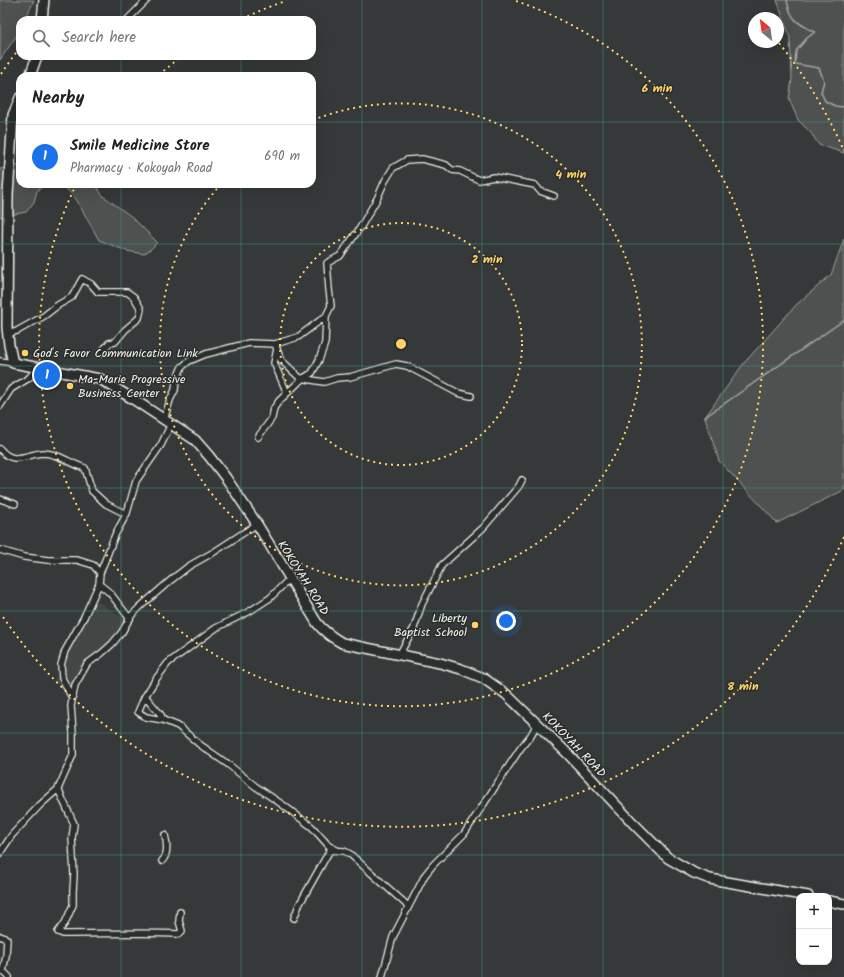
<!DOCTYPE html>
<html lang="en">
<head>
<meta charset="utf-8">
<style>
	:root { --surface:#fff; --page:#f2f2f2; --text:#222; --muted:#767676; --line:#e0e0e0; --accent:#1a73e8 }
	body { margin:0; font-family:Kalam,sans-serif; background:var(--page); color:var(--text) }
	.controls { position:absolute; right:12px; bottom:12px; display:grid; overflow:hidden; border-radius:8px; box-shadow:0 4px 16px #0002 }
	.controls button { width:36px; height:36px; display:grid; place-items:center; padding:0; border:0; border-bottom:1px solid var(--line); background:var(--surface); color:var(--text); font:20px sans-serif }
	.compass { position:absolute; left:748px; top:12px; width:36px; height:36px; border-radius:50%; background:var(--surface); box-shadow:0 4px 16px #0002; rotate:331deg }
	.you { position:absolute; left:506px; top:621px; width:14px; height:14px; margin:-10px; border:3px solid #fff; border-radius:50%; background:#1a73e8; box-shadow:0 0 0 6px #1a73e833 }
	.badge { display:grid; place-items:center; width:26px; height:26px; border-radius:50%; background:var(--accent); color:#fff; font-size:13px; font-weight:700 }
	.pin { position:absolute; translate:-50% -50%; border:2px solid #fff; box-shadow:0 1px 4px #0006 }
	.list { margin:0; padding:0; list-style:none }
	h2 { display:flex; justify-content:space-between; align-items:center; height:52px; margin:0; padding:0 16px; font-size:17px }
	h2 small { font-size:13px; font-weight:400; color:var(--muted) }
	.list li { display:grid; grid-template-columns:26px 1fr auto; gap:12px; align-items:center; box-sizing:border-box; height:64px; padding:0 16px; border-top:1px solid var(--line) }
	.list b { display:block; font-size:15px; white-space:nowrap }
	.list p { margin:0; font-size:13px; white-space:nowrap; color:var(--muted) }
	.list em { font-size:13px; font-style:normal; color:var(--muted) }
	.icon { flex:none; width:22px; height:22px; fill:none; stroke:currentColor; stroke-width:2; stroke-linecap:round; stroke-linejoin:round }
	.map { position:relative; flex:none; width:844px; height:977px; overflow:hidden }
	.search { position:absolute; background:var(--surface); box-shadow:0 4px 16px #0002; left:16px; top:16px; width:300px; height:44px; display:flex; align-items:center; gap:10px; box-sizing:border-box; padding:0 14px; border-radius:12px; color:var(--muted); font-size:15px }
	.panel { position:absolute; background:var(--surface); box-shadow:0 4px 16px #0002; left:16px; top:72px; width:300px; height:116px; border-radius:12px }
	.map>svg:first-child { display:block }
</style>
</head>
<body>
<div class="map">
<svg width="844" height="977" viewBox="0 0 844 977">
	<rect width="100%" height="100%" fill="#363939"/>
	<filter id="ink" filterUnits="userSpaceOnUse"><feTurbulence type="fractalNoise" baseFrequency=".025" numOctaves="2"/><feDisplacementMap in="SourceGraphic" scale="8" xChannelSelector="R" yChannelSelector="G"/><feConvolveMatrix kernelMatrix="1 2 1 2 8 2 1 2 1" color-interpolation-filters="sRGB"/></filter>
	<g filter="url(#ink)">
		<!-- built -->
		<path fill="#434645" d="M97,601L126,620L105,652L84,665L72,691L53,682Z"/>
		<!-- green -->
		<path fill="#4e514f" stroke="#a1a19c" d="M2,0H34L25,20H20L19,32L0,60V1Z
			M777,0H844V153L819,145L811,133L798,120L789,99L792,79L790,38Z
			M20,165V184H45L37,191L34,202L26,212L0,217V169Z
			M62,184H95L103,196L132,217L157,242L153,247L144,254L127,251L99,240L76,199Z
			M844,239V490L777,523L719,461L705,417L744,363L797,304L831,275Z"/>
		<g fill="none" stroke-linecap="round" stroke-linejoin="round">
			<!-- stream -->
			<path stroke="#a8a7a1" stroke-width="1.5" d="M787,0C790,19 798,24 815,32L807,38L796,51L795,64L819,68L824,81L821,92L825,101L835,106L844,107
				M705,417L844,320"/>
			<defs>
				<path id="minor" d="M127,20L147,0
					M8,334L17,331L44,316L58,305L72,297L82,279L91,284L98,292H127L134,297L141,309L139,318L125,330L115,342L109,343L101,353
					M275,344L281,360L300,378L324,382L337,378L350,377L396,364L407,366L458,393L471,396
					M277,349L274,363L287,393
					M0,361L13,363
					M0,406L11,389L29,378L38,367
					M164,420L170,400L175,390L176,380L182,367L189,361L206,354L249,343L275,344L298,337L326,316L331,306L329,289L327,263L340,256L360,228L377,199L385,181L393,168L407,160L422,159L446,165L452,170L460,171L479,180L494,177L535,185L540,191L554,196
					M258,437L272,418L274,408L279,401L302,379L312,373L319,360L325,343L326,316
					M0,449C14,466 26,454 43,453C58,453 71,464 85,468L92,491L106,504L126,514
					M0,499L15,504
					M0,550L24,557L48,560H77L93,565L100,573L99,584L110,593L130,619
					M100,573L115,535L127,513L136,481L161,445L171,424
					M289,579L270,598L250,611L216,628L168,663L156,679L144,698L138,712L146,717L163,720L178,726L199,744L229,765L255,786L283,805L312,827L329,846L337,850
					M399,655L414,628L422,604L442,565L483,528L519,486L522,480
					M145,696L161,715L163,720
					M72,698L62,678L61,665L65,651L84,617L99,584
					M58,789L74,824L72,838L74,875L73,891V905L65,923L58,932L63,934C102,934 141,932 179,934L182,931L179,921L180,912
					M0,853L12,835L40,805L58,789L73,755V733L71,706L75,685L87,664L102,653L112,644L122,632L131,616L141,606L171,580L189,566L214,552L257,524
					M162,861C168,855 167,843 165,835
					M294,918L299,905L330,850L344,851L350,854L408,906
					M0,936L7,939L6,956L3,971L9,977
					M382,977L393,937L425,875L433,865L464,834L520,749L531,735L537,724"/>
				<path id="primary" d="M42,20L44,0
					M30,76L37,56
					M20,98L13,115L8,195L7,327L9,345L13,363L100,379L133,399L195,440L209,456L226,478L257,524L317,623C324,632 332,637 342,643L440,663L461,669L483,678L506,694L568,754L633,823L668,858L694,873L710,879L808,896
					M829,901L844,904"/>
			</defs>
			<!-- minor casing -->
			<use href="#minor" stroke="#f4f1e8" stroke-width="8"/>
			<!-- primary casing -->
			<use href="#primary" stroke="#f4f1e8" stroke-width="12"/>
			<!-- minor -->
			<use href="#minor" stroke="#2a2d2e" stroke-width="5.5"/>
			<!-- primary -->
			<use href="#primary" stroke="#2a2d2e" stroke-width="9"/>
		</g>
	</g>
	<!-- grid -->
	<path fill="none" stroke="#3d8f86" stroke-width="1" stroke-opacity="0.55" d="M121,0V20M241,0V20M362,0V977M482,0V977M603,0V977M723,0V977M121,56V76M241,56V76M0,122H20M312,122H844M121,184V977M241,184V977M0,244H844M0,366H844M0,488H844M0,611H844M0,733H844M0,855H844"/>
	<!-- distance rings -->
	<g fill="none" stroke="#ffd166" stroke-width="2" stroke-dasharray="2 4">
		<circle cx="401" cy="344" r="121"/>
		<path d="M313 120A241 241 0 1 1 221 184"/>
		<path d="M159 75A362 362 0 0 1 181 57M242 19A362 362 0 0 1 286 1M516 1A362 362 0 1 1 76 185"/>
		<path d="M844 537A483 483 0 0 1 1 614M1 74A483 483 0 0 1 18 50M779 43A483 483 0 0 1 844 151"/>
	</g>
	<!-- markers -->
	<g fill="#ffd166" stroke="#2a2d2e" stroke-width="1.5">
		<circle cx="25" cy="353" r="4"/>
		<circle cx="70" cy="386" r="4"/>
		<circle cx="475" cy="625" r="4"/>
	</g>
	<g text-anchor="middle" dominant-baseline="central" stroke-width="3" stroke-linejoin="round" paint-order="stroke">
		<!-- poi labels -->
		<g font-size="12" fill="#f4f1e8" stroke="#2a2d2e" text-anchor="start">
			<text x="33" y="353">God's Favor Communication Link</text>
			<text x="78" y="379">Ma-Marie Progressive<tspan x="78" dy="14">Business Center</tspan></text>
			<text x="467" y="618" text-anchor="end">Liberty<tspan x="467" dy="14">Baptist School</tspan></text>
		</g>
		<!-- street labels -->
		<g font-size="12" fill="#f4f1e8" stroke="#2a2d2e">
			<text transform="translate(303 578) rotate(58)">KOKOYAH ROAD</text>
			<text transform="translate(574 745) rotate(46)">KOKOYAH ROAD</text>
		</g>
	</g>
	<circle cx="401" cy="344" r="6" fill="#ffd166" stroke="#2a2d2e" stroke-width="2"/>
	<g font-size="12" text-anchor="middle" font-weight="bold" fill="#ffd166" stroke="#2a2d2e" stroke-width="3" stroke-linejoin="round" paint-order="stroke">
		<text x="657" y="92">6 min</text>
		<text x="571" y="178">4 min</text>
		<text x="487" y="263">2 min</text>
		<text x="743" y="690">8 min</text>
	</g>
</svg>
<div class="controls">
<button>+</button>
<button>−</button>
</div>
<svg class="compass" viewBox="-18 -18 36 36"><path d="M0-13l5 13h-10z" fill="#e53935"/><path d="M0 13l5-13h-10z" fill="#767676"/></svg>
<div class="you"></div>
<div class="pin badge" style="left:47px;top:375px">1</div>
<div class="search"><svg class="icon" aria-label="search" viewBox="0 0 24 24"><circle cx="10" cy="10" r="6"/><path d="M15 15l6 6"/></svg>Search here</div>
<section class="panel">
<h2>Nearby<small></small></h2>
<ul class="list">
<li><span class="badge">1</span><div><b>Smile Medicine Store</b><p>Pharmacy · Kokoyah Road</p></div><em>690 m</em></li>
</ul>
</section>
</div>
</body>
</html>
